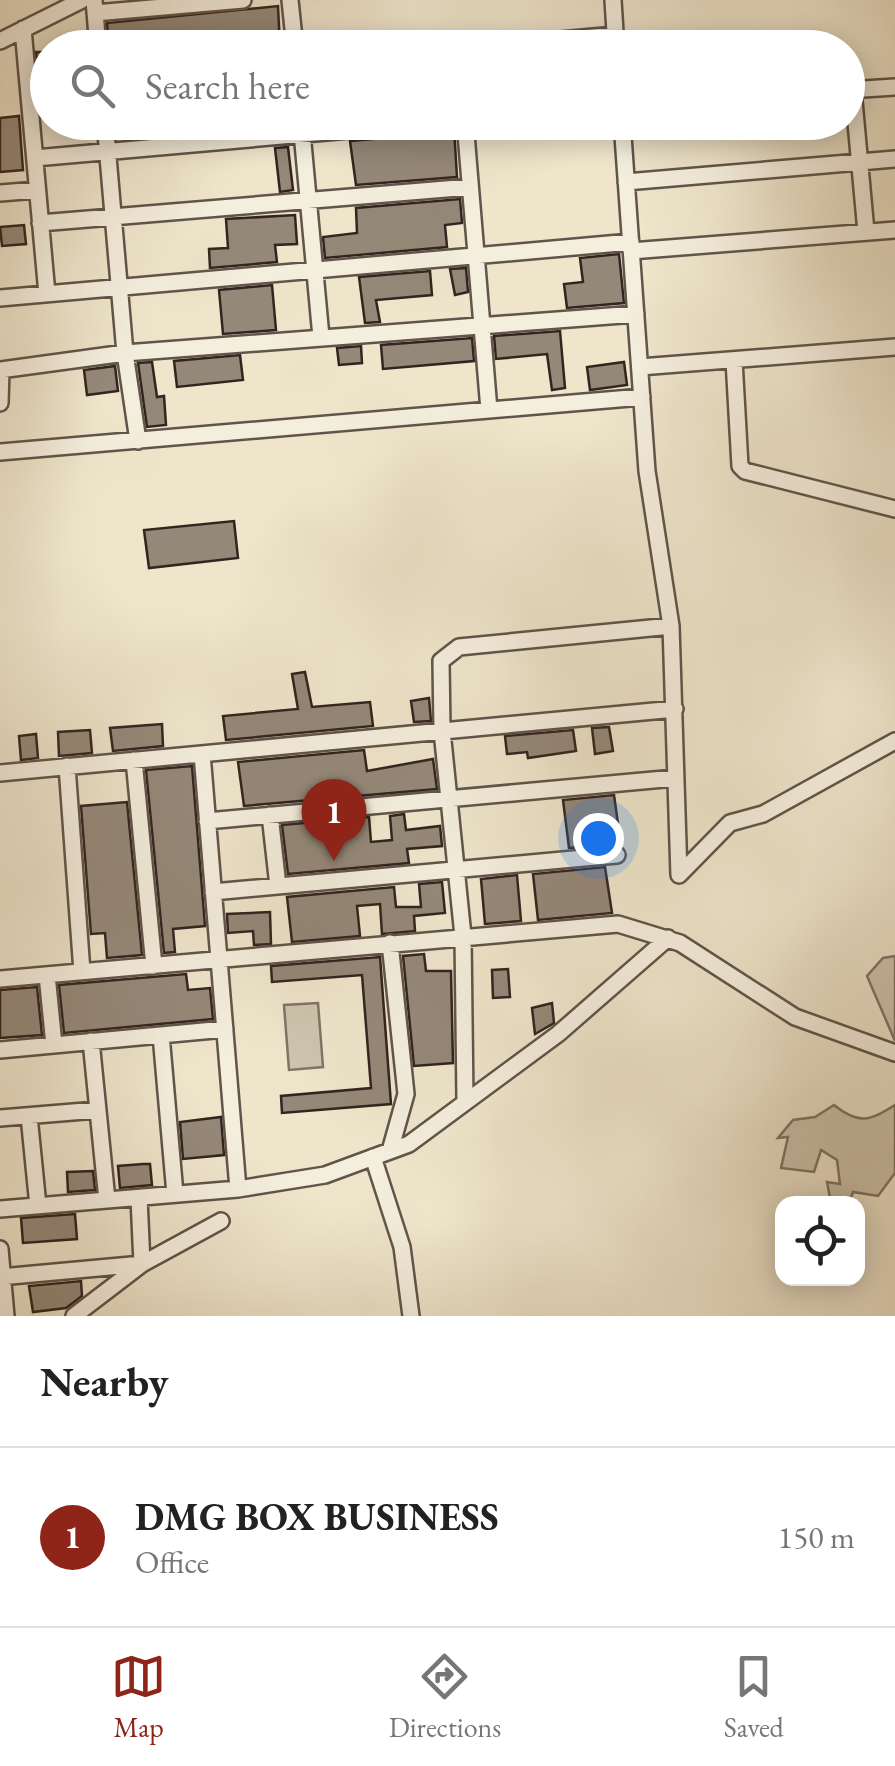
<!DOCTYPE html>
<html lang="en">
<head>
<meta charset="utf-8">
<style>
	:root { --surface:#fff; --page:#f2f2f2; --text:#222; --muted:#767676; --line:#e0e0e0; --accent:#8f2418 }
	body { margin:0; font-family:"EB Garamond",serif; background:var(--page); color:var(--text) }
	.controls { position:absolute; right:30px; bottom:30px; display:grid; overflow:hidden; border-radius:20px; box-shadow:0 5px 25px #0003 }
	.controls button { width:90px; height:90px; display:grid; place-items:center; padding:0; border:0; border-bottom:2px solid var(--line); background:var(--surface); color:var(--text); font:50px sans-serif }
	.you { position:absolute; left:598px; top:838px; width:35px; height:35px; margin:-25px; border:8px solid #fff; border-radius:50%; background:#1a73e8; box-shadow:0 0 0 15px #1a73e833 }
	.badge { display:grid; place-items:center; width:65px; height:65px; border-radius:50%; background:var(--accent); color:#fff; font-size:32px; font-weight:700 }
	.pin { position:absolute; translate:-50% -82px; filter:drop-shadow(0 2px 5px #0008) }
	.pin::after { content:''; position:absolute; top:52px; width:35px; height:30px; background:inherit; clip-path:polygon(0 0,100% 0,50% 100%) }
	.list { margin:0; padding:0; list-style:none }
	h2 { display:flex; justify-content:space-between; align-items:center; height:130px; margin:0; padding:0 40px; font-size:42px }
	h2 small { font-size:32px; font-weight:400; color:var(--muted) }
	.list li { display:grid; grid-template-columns:65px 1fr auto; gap:30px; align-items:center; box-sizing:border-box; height:180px; padding:0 40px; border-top:2px solid var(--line) }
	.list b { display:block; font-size:38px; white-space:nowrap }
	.list p { margin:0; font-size:32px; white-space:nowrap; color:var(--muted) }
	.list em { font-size:32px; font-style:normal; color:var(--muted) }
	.icon { flex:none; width:55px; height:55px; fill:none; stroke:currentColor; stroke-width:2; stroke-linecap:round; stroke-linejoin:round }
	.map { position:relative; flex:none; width:895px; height:1316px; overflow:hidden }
	.search { position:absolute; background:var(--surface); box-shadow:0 5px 25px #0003; left:30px; right:30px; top:30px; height:110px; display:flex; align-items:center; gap:25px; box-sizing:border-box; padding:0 35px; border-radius:55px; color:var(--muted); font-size:38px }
	.sheet { height:310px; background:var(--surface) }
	nav { display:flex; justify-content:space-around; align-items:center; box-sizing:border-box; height:140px; border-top:2px solid var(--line); background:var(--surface); font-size:28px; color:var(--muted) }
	nav a { display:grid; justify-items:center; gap:5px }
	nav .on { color:var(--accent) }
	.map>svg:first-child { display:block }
</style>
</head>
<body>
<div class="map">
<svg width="895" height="1316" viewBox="0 0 895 1316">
	<rect width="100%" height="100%" fill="#eee5cb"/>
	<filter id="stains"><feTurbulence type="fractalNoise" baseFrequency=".002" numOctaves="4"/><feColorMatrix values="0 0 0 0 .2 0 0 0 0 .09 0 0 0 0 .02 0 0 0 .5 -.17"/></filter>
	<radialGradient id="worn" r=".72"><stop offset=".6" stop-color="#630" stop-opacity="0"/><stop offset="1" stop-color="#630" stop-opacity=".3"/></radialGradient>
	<!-- green -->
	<path fill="#cec4ae" stroke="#807466" stroke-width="2.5" d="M895,956V1041L867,976L883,958Z
		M318,1003L323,1067L289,1070L284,1005Z
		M834,1105C859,1125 869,1121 895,1105V1173L878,1196L853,1192L849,1203H831L827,1182L840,1184L837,1160L821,1150L814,1172L781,1168L788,1137L778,1138L793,1120L815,1117Z"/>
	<!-- building -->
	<path fill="#948878" stroke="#32241f" stroke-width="2.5" d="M278,6L280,48H109L107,23Z
		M36,52H48V88L40,89Z
		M19,116L23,170L0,172V118Z
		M116,122H203L204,132L118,139Z
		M454,128L457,177L356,185L350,141L441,133Z
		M288,147L293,190L280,192L275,148Z
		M460,199L462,223L445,225L447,247L325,258L323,237L357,233L356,208Z
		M295,215L297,244L275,245L277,262L210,268L209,249L228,248L226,219Z
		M24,225L26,244L2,246L0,227Z
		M619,254L624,303L567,308L564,284L583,282L580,258Z
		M466,268L468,292L455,295L450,269Z
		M430,271L432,295L376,300L380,322L365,323L359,277Z
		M272,285L276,330L223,334L219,290Z
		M560,331L565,388L552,390L547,354L496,359L494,336Z
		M472,338L474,361L383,369L381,345Z
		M361,346L362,363L339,365L337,348Z
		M240,355L243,380L177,387L174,361Z
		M152,362L157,397L164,396L166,425L147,427L138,363Z
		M624,362L627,385L590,390L587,367Z
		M115,366L118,391L87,395L84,370Z
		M234,521L238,558L149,568L144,530Z
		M305,672L312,707L370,702L373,726L226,740L223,716L298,709L292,674Z
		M429,698L431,721L414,722L411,701Z
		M162,724L163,746L113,751L110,728Z
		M609,727L613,751L595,754L592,728Z
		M90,730L92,753L59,756L58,732Z
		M573,730L576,751L528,758L527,752L507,754L505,736Z
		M36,734L38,758L21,760L19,736Z
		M364,750L367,771L433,759L437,789L244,806L238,762Z
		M192,766L205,926L173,929L175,952L164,953L146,770Z
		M614,795L621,845L569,848L563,800Z
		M127,802L142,955L107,958L105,933L91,934L81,806Z
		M404,814L406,830L440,826L442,846L407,849L409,863L288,874L282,825L369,817L371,842L392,840L390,816Z
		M605,867L612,913L538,920L533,874Z
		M517,875L521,921L485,924L481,879Z
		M442,882L445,913L414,916L415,931L382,934L380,904L357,906L360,936L292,942L287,897L394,887L396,907H421L419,884Z
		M270,912L271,944L254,945L253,931L228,933L227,914Z
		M424,954L426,971H451L453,1063L414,1066L403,956Z
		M380,957L391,1104L282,1113L281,1096L371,1088L362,975L272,982L271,966Z
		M508,969L510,997L493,998L492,970Z
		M186,974L188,990L210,988L213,1019L64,1033L59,985Z
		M37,987L42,1035L0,1038V990Z
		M552,1003L554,1023L535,1034L532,1008Z
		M221,1117L224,1155L183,1159L180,1122Z
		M143,1164H150L152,1185L120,1188L118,1166Z
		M93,1171L95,1190L68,1192L67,1172Z
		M75,1214L77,1239L23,1243L21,1218Z
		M81,1281L82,1296L66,1308L33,1312L29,1286Z"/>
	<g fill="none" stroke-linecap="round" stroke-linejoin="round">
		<defs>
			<path id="minor" d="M94,0L98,48
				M290,0L295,48
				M613,0L616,48
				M95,13L243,0
				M23,29L47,294
				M0,41L82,0
				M474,48L615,35
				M848,90L895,87
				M853,90L866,232
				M105,122L125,353L138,441
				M301,122L321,337
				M465,122L489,410
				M622,122L647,471L671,626L679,875L730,823L763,814L895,741
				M35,158L440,122
				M626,182L895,159
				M0,193L37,190
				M40,223L470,187
				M631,251L895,230
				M0,298L631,242
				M734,360L740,466L745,471L895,509
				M640,367L895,347
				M0,370L125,353L636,314
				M0,403L1,370
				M0,452L642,397
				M202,754L238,1189
				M134,760L154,966
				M67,766L82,972
				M0,773L675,709
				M270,815L278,886
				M207,821L675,778
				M213,892L617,855
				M390,943L406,1094L390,1151
				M47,975L54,1045
				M0,979L618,924L680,943L795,1017L895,1053
				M161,1035L175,1194
				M91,1041L107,1200
				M0,1050L225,1029
				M465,1101L463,936L442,731L441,661L459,647L671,626
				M29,1116L38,1206
				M0,1118L97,1110
				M373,1157L402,1247L411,1316
				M0,1209L238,1189L325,1175L409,1144L558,1034L668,938
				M0,1249L6,1316
				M0,1277L142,1264L139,1198
				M74,1316L142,1264L221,1221"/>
		</defs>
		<!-- minor casing -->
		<use href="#minor" stroke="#61544a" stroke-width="20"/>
		<!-- minor -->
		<use href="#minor" stroke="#f4eedd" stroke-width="15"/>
	</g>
	<rect width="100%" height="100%" filter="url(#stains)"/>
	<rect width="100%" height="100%" fill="url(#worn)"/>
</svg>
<div class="controls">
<button><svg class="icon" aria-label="locate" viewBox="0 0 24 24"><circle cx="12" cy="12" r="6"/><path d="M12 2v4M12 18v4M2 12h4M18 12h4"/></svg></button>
</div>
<div class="you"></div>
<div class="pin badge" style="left:334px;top:861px">1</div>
<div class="search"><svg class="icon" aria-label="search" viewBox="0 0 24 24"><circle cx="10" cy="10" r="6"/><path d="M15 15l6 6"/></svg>Search here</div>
</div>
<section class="sheet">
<h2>Nearby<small></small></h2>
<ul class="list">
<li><span class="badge">1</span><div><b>DMG BOX BUSINESS</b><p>Office</p></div><em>150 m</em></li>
</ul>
</section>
<nav>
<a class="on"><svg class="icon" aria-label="map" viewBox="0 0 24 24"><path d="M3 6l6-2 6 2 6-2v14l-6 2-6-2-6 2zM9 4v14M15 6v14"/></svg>Map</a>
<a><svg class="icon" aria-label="directions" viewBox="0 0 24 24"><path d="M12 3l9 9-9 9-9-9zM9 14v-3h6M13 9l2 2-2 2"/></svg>Directions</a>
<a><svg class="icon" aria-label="saved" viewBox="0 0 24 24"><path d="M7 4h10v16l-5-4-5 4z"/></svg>Saved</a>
</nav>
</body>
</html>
